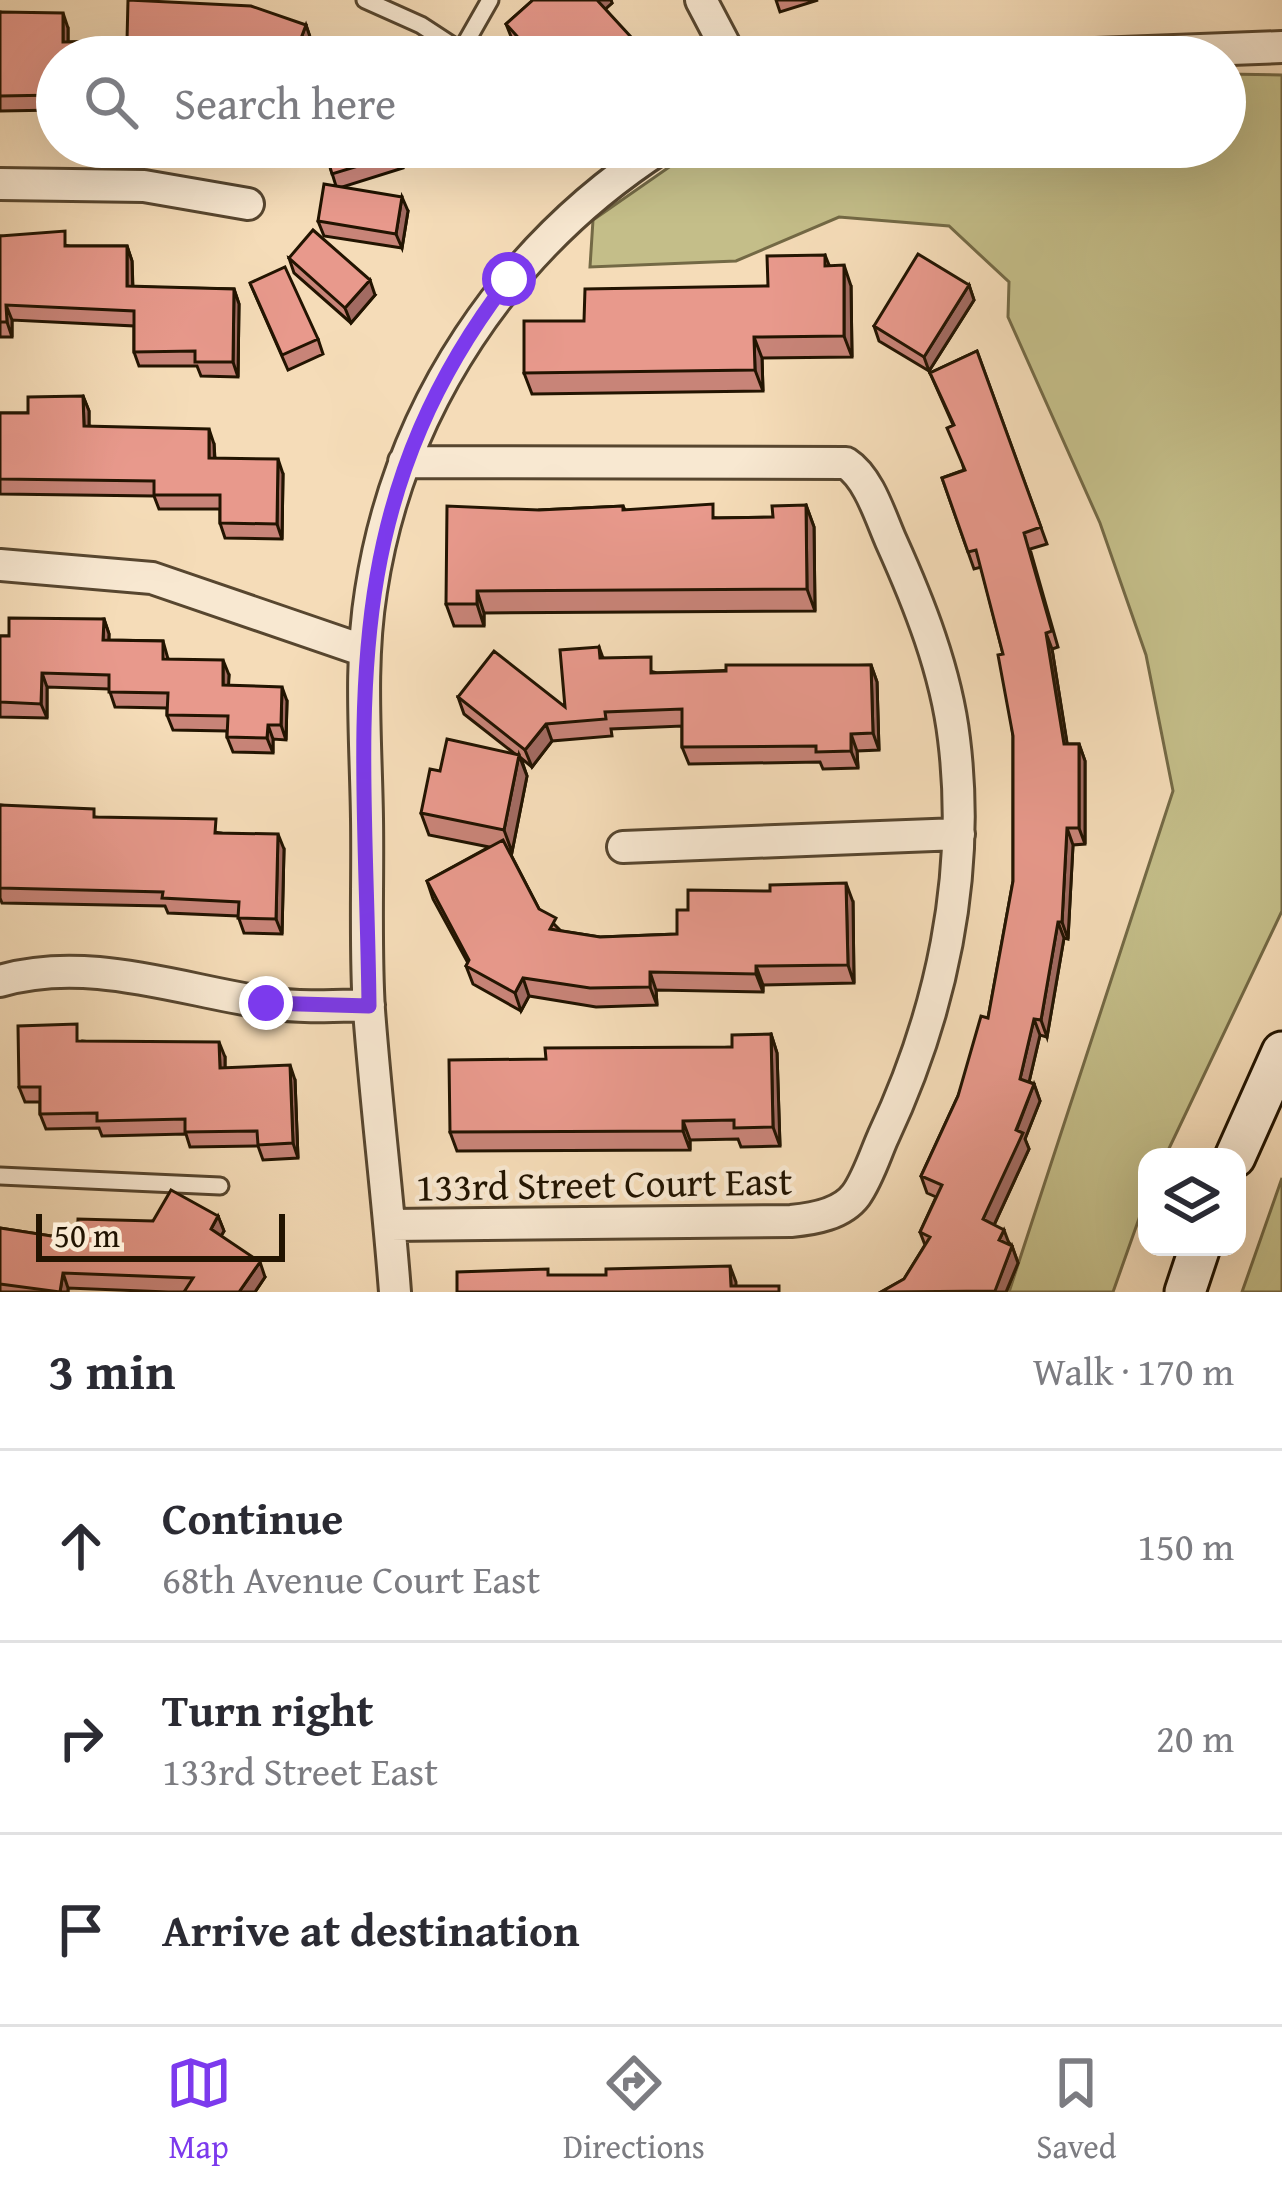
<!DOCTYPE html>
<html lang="en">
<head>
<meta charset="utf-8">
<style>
	:root { --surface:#fff; --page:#f7f7f7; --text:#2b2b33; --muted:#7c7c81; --line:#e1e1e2; --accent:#7c3aed }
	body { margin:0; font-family:"Gentium Book Plus",serif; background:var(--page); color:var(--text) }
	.controls { position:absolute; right:36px; bottom:36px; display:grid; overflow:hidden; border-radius:24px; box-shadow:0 12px 48px #0002 }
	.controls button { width:108px; height:108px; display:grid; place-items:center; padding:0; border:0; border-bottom:3px solid var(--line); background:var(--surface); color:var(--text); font:60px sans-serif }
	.scale { position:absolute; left:36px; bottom:30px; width:249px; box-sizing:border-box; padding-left:12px; border:6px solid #221401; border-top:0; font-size:33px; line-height:42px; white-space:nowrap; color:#221401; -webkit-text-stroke:9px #f8e8d1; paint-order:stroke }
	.stop { position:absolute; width:36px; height:36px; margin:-27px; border:9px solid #7c3aed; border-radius:50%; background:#fff }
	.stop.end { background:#7c3aed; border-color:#fff; box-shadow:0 3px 12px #0008 }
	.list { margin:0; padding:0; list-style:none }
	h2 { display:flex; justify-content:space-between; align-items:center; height:156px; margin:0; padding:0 48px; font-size:51px }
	h2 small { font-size:39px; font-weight:400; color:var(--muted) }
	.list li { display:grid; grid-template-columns:78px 1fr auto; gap:36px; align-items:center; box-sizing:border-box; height:192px; padding:0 48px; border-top:3px solid var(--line) }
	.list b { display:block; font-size:45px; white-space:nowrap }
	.list p { margin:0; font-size:39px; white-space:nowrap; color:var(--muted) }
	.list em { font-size:39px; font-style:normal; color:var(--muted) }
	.icon { flex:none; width:66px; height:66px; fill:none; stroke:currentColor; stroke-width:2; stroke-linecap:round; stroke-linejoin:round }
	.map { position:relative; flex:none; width:1282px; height:1292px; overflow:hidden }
	.search { position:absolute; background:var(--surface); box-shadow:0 12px 48px #0002; left:36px; right:36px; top:36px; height:132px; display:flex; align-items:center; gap:30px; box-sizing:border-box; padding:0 42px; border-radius:66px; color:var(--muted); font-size:45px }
	.sheet { height:732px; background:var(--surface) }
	nav { display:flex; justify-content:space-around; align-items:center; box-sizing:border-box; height:168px; border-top:3px solid var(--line); background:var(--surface); font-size:33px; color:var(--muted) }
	nav a { display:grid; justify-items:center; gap:6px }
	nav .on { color:var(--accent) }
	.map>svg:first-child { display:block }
</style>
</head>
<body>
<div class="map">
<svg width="1282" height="1292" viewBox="0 0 1282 1292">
	<rect width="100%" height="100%" fill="#f5dcb8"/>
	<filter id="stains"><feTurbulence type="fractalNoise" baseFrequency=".00167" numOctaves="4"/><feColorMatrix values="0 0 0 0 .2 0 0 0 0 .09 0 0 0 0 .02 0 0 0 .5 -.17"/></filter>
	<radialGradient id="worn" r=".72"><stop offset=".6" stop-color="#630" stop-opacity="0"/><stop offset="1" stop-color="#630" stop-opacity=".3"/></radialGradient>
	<!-- green -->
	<path fill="#c4be89" stroke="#736945" stroke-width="3" d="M1225,74L1282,75V911L1165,1157H1147V1196L1113,1292H1009L1173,791L1146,655L1100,523L1008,317L1009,282L949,226L839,217L736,261L590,267L593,220L698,147H1225Z
		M1282,1178V1292H1242Z"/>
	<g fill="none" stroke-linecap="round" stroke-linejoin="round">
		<defs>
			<path id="lane" d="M365,0L421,25L470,57
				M461,51L490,0
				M0,1176L220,1186"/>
			<path id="street" d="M701,0L731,57
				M1013,57L1282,47
				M0,184L144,186L248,204
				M0,565L152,578L365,651
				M623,847L959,834
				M0,981C87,955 180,990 267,1003C301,1008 334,1006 369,1005
				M390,1225L791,1221C814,1219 842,1214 856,1195C868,1178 875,1155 883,1137C941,1014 971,876 954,739C946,671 919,603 891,541C880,516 869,478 846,463L404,462
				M395,1292C388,1198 376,1104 369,1010C365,947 368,882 367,819C366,743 359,665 371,591C399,407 507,247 662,147"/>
			<path id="secondary" d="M1235,1157L1282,1052
				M1185,1292L1200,1247"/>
		</defs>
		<!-- lane casing -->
		<use href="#lane" stroke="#57462f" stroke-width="21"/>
		<!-- street casing -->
		<use href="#street" stroke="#57462f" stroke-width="36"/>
		<!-- secondary casing -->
		<use href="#secondary" stroke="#221401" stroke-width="45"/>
		<!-- lane -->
		<use href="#lane" stroke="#f8e8d1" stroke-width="15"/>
		<!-- street -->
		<use href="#street" stroke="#f8e8d1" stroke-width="30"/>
		<!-- secondary -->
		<use href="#secondary" stroke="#f8e8d1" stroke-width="39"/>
	</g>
	<!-- wall -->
	<path fill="#c88478" stroke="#221401" stroke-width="3" d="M533,0H611L612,3L605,9L645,57H528L512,39L506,24Z
		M776,0H818L780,12Z
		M0,12L68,28V42L127,41L306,25L311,40L305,57H57V110L0,111Z
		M324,147H397L403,168L342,187L408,211L402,248L324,236L318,221L336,186Z
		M0,236L70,246H127L132,261L133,287L234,289L239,304L238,377L201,376L197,366H139L134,352V326L12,320V337H0Z
		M825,255L829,265L851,286L852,357L762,358L763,391L532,394L524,373L584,321L768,286Z
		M289,258L375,295L351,323L294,273Z
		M250,283L318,339L323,354L288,370Z
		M969,285L974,300L929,371L879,341L874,326Z
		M977,351L1047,544L1030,549L1058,647L1052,649L1067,744H1079L1085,761V844L1073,845L1068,939L1064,938L1047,1037L1040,1035L1029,1082L1034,1084L1040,1101L1025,1139L1029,1149L994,1225L1012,1246L1018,1263L1006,1292H881L904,1279L925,1245L920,1232L936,1197L927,1193L921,1176L958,1096L988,1018L1013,881V736L1003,654L981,567L974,569L942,478L964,470L953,425L930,373Z
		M83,396L89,411V426L214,444L215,458L283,474L282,539L225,538L220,523V509H159L154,496L0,494V413H28Z
		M806,505L814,527L815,611L484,613V626H454L446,604L539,510L623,506L625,510L718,518L773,517Z
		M104,619L109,634V640L163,641L168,659L229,675L228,685L287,701L286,740L273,739V753L233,752L227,737V731L173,730L167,715V708L115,707L109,689L47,687V718L0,717V636H9Z
		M599,647L603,658L657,673L871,665L877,682L879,750L857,751L858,768L823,769L820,762L689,764L682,747V726L611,729L612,736L552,741L532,767L521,758L527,776L512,852L509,851L539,909L561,931L600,937L677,934L853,902L854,983L763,985V992L656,990L657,1005L596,1007L529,996L521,1011L473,984L466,966L468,963L433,899L427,881L489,847L429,835L421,813L440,771L515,754L464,714L458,697L565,707Z
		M0,805L221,833L284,849L282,934L244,933L238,916L168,913L165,906L2,903L0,898Z
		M771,1034L777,1053L780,1146L741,1147L738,1139L690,1140V1150L457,1151L450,1132L546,1059L732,1047Z
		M82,1041L225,1057V1068L295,1080L298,1158L263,1160L258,1146L190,1147L186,1134L102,1136L99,1128L46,1129L40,1114V1102H25L19,1087Z
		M218,1216L224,1231L221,1236L265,1277L255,1292H168L68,1288V1292H0V1228L77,1240L153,1221Z"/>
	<!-- shaded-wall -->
	<path fill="#a26b62" stroke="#221401" stroke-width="3" d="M596,0H611L612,3L601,13Z
		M63,13L68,28V57L63,42Z
		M306,25L311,40L305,57H294Z
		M402,197L408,211L402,248L396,234Z
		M127,246L132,261L133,301L127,286Z
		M844,265L851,286L852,357L844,336Z
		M370,280L375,295L351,323L345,308Z
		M969,285L974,300L929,371L924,357Z
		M234,289L239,304L238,377L233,362Z
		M6,305L12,320V337L7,322Z
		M754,337L762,358L763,391L755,370Z
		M83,396L89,411V441L84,426Z
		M209,429L214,444L215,473L209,458Z
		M278,459L283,474L282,539L277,524Z
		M806,505L814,527L815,611L807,589Z
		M477,591L484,613V626L477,604Z
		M104,619L109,634L108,655L103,640Z
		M1046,633L1052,649L1070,761L1064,744Z
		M223,660L229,675L228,700L223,685Z
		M871,665L877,682L879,750L873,733Z
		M42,673L47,687V718L41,704Z
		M282,687L287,701L286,740L281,725Z
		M546,724L552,741L532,767L525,750Z
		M268,725L273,739V753L267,738Z
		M851,734L857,751L858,768L851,751Z
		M1079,744L1085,761V844L1079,828Z
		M519,755L527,776L512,852L504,830Z
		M1067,828L1073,845L1068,939L1062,922Z
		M278,834L284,849L282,934L276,919Z
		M846,883L853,902L854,983L848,965Z
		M1058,922L1064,938L1047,1037L1041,1020Z
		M756,966L763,985V992L756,974Z
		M650,972L656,990L657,1005L650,987Z
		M523,978L529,996L521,1011L515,993Z
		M1034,1019L1040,1035L1026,1095L1020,1079Z
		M771,1034L777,1053L780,1146L773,1127Z
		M219,1042L225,1057V1083L220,1068Z
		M290,1065L295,1080L298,1158L293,1143Z
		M1034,1084L1040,1101L1025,1139L1029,1149L989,1236L983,1219Z
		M683,1121L690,1140V1150L683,1131Z
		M218,1216L224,1231L216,1244L211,1229Z
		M1004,1230L1010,1246L999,1240Z
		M1012,1246L1018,1263L1006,1292H994Z
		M260,1262L265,1277L255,1292H239Z
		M730,1266L736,1282V1292L731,1286Z
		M63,1273L68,1288V1292H60Z"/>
	<!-- building -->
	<path fill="#e8998c" stroke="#221401" stroke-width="3" d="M128,0L251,6L306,25L294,57H57V95L0,96V12L63,13V42L127,41Z
		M533,0H597L642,49L633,57H545L539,50L534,55L506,24Z
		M345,39L364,57H328Z
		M324,147H396L398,154L332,174Z
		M324,184L402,197L396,234L318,221Z
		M313,230L370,280L345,308L289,258Z
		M65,231V246H127V286L234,289L233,362H195V351L134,352V311L6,305L7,322H0V236Z
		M918,254L969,285L924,357L874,326Z
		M825,255V266L844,265V336L754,337L755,370L524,373V321H584L585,289L768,286L767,256Z
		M285,267L318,339L282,355L250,283Z
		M977,351L1041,527L1024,533L1052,631L1046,633L1064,744H1079V828H1067L1062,922H1058L1041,1020L1034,1019L1020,1079L1034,1084L1016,1130L1023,1133L983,1219L1004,1230L999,1240L1012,1246L995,1291L881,1292L904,1279L930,1237L920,1232L942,1185L921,1176L958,1096L981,1016L988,1018L1013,881V736L998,655L1003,654L976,550L968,552L942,478L965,470L947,428L954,425L930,373Z
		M83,396L84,426L209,429V458L278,459L277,524L220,523V495H154V481L0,479V413H28V397Z
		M713,504V518L773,517L772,506L806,505L807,589L477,591V604H446L447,506L539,510L623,506V510Z
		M9,618L104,619L103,640L163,641V659L223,660V685L282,687L281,725H268L267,738L227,737L228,716L167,715L168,693L109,692V675L42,673L41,704L0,702V636H9Z
		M599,647L600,658L651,657V673L726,671V665H871L873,733L851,734V751L816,752V746L682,747V709L605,712L606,719L546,724L525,750L458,697L494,651L565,707L560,650Z
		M447,739L519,755L504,830L421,813L430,769L440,771Z
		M0,805L94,809V817L216,819L215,833L278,834L276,919L238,918L239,902L162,898L163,892L0,888Z
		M503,840L539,909L556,918L550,929L600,937L677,934V910H688V890L770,891V885L846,883L848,965L756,966V974L650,972V987L590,988L523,978L515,993L466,966L469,960L427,881Z
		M77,1024V1041L219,1042L220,1068L290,1065L293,1143L258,1145L257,1131L185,1132V1119L97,1121V1113L40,1114V1087H19L18,1026Z
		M771,1034L773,1127L734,1128V1120L683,1121V1131L450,1132L449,1060L546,1059L545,1048L732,1047V1035Z
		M171,1190L218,1216L211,1229L260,1262L239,1292H184L193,1278L63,1273L60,1292L0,1284V1228L77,1240L78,1219L153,1221Z
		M730,1266L731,1286H779V1292H457V1272L548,1269V1275H606V1269Z"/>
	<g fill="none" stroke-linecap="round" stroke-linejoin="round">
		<!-- route -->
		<path stroke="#7c3aed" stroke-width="15" d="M266,1003L369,1006C366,728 328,515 509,279"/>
	</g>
	<g text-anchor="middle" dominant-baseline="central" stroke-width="9" stroke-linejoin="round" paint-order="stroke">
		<!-- street labels -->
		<g font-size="39" fill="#221401" stroke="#f8e8d1">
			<text transform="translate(604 1183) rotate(-1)">133rd Street Court East</text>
		</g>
	</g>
	<rect width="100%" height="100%" filter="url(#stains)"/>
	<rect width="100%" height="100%" fill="url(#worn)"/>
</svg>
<div class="controls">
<button><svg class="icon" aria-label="layers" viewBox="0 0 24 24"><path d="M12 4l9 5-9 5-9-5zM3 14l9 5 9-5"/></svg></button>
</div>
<div class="scale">50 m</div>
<div class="stop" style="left:509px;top:279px"></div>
<div class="stop end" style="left:266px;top:1003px"></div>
<div class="search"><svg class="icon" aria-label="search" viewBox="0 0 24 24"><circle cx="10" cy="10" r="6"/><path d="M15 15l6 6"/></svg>Search here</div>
</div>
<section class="sheet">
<h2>3 min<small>Walk · 170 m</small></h2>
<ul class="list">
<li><svg class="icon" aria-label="ahead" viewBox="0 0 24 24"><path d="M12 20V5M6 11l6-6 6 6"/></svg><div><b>Continue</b><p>68th Avenue Court East</p></div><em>150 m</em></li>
<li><svg class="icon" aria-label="right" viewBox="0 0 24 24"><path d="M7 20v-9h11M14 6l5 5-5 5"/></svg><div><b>Turn right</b><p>133rd Street East</p></div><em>20 m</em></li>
<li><svg class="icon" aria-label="arrive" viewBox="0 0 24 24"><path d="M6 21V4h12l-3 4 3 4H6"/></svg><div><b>Arrive at destination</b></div></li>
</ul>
</section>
<nav>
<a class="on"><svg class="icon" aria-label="map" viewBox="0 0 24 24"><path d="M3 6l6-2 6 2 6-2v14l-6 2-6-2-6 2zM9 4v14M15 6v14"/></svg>Map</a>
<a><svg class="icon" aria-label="directions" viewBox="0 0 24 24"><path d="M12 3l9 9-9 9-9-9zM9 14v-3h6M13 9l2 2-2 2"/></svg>Directions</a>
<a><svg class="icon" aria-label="saved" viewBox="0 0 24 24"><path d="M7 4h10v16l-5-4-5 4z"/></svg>Saved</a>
</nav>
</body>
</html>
